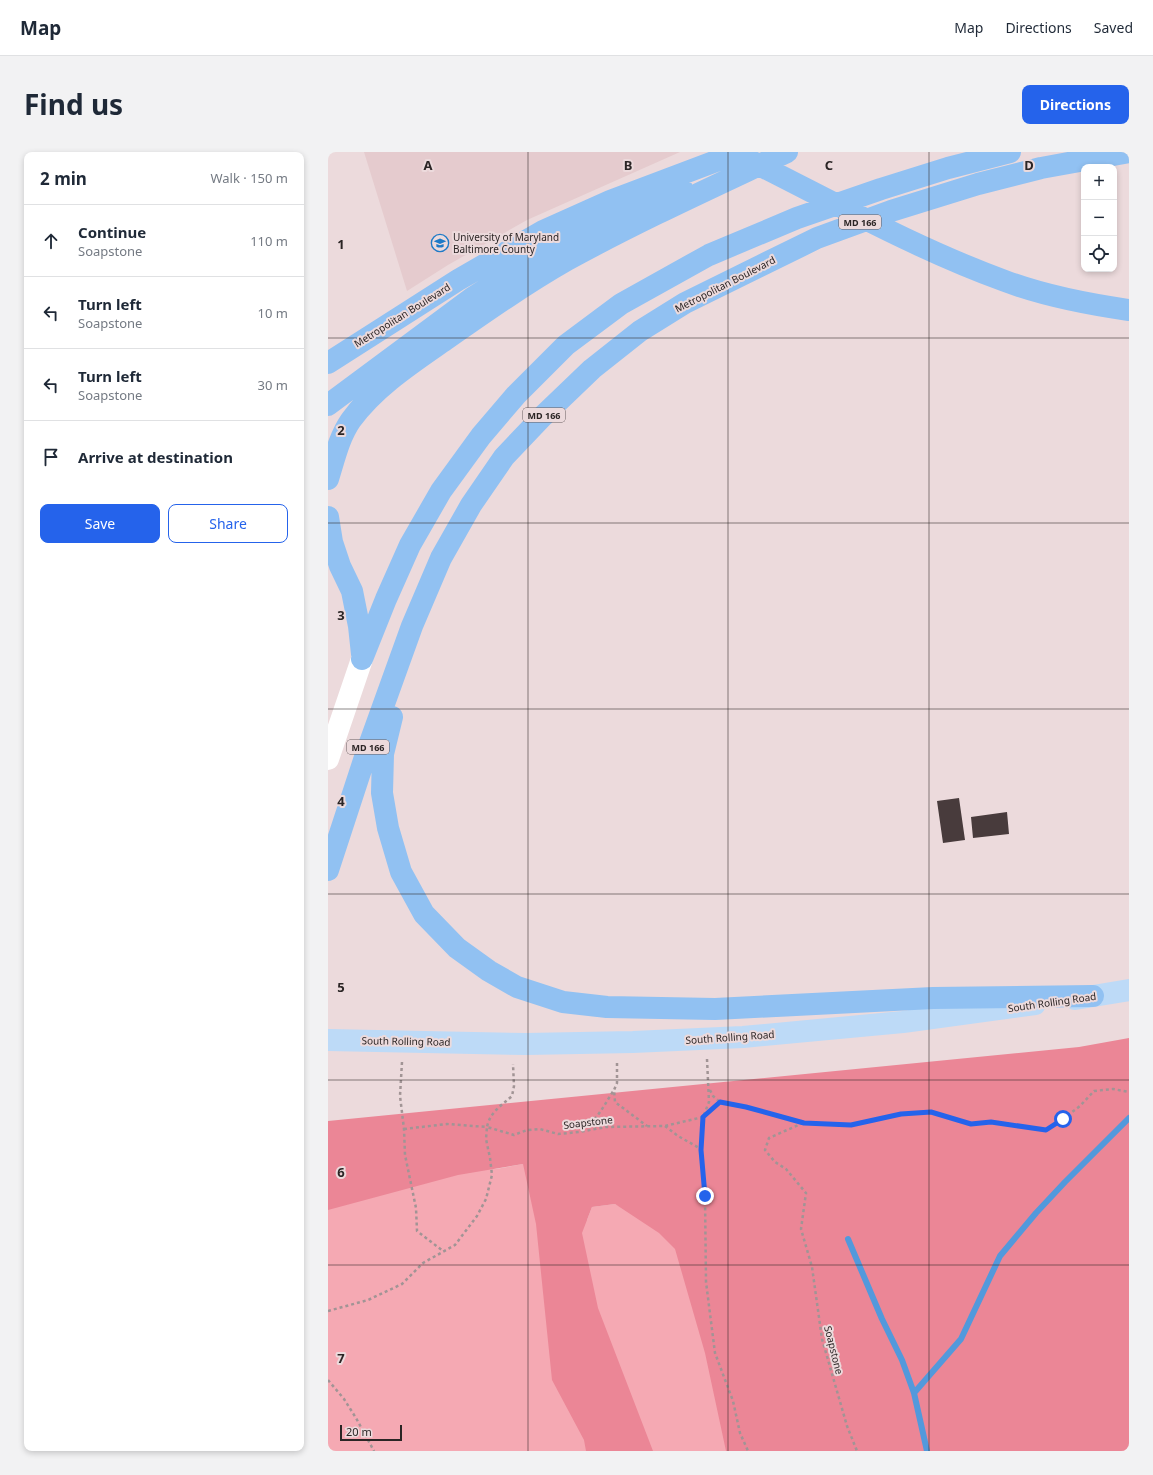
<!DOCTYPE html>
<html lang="en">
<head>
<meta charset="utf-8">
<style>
	:root { --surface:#fff; --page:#f2f2f3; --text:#1f2937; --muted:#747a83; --line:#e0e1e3; --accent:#2563eb }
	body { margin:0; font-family:"Noto Sans",sans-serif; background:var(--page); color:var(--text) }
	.controls { position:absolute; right:12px; top:12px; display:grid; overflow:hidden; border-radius:8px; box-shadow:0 2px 6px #0003 }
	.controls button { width:36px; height:36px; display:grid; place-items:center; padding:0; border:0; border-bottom:1px solid var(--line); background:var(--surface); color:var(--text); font:20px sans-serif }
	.scale { position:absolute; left:12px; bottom:10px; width:62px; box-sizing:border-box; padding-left:4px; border:2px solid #2b2525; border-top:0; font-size:11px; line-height:14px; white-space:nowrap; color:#2b2525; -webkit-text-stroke:3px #ecdadc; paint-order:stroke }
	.stop { position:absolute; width:12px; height:12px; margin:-9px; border:3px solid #2563eb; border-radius:50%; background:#fff }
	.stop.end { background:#2563eb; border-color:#fff; box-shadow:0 1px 4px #0008 }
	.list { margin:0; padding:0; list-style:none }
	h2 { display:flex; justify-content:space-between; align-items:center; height:52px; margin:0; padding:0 16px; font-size:17px }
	h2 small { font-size:13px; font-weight:400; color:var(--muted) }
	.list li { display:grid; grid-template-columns:26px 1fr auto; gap:12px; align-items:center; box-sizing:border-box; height:72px; padding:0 16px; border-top:1px solid var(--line) }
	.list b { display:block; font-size:15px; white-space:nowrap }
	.list p { margin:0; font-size:13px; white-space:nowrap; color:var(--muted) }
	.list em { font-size:13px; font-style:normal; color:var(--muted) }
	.actions { display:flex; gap:8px; padding:12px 16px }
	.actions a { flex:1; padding:9px 0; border:1px solid var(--accent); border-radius:8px; text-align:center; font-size:14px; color:var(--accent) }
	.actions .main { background:var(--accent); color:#fff }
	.icon { flex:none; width:22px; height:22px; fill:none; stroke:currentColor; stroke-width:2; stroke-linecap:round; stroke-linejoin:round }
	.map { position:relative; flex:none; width:801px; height:1299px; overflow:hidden; border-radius:8px }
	header { display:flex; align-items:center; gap:24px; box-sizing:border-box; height:56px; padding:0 20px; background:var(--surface); border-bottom:1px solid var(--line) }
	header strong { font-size:19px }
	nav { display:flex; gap:22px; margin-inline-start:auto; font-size:14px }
	.intro { display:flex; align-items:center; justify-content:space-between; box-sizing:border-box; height:96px; padding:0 24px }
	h1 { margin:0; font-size:28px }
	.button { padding:10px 18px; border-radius:8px; background:var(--accent); color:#fff; font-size:14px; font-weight:700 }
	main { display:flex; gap:24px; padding:0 24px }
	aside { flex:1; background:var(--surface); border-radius:8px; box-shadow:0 2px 6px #0003 }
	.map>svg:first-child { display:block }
</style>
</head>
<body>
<header>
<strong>Map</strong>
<nav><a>Map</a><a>Directions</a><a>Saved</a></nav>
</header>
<div class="intro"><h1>Find us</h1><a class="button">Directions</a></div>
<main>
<aside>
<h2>2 min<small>Walk · 150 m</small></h2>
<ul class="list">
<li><svg class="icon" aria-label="ahead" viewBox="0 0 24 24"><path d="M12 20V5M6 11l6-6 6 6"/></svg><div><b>Continue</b><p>Soapstone</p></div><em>110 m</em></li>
<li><svg class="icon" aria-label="left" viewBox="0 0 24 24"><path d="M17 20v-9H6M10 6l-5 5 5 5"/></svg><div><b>Turn left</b><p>Soapstone</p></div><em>10 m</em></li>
<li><svg class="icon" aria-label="left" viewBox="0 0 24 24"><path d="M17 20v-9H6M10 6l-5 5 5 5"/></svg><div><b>Turn left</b><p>Soapstone</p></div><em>30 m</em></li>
<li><svg class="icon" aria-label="arrive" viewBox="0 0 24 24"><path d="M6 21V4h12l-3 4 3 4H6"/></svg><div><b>Arrive at destination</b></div></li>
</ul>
<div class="actions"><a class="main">Save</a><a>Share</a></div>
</aside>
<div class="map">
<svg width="801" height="1299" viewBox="0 0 801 1299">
	<rect width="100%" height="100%" fill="#ecdadc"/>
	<!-- built -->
	<path fill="#e5cbce" d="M36,0H352L199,68L120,113L79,139Z"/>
	<!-- green -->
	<path fill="#f5a9b3" d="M195,1012L259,1068L264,1055L287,1052L801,1299H0V1022L168,1017Z"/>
	<!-- forest -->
	<path fill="#eb8696" d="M801,886V1299H398L377,1201L347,1097L331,1081L287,1052L264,1055L254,1081L270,1156L325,1299H258L256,1288L224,1228L208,1072L195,1012L130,1023L0,1058V969L751,895Z"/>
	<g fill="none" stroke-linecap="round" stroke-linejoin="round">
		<!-- stream -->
		<path stroke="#5299dc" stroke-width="6" d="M520,1087L554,1167L574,1208L586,1241L599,1299
			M586,1241L633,1187L672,1104L708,1061L737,1030L801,966"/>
	</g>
	<!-- building -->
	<path fill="#483b3c" d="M631,646L637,688L615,691L609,649Z
		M679,660L681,682L645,686L643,665Z"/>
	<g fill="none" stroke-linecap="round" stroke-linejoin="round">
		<!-- path -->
		<path stroke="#a19495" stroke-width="2.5" stroke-dasharray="3 3" stroke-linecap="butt" d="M379,907L381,950L375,965L373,997L377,1044L378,1130L387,1201L405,1249L412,1281L420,1299
			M74,910L72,944L76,977L77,1003L88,1056L89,1079L115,1099
			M289,911V931L286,938L287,950L319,974
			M382,938L385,944L392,950
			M475,971L441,986L437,998L447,1010L458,1017L478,1041L473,1077L484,1115L494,1187L519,1274L529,1299
			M337,974L350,984L373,997
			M76,977L119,972L159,975C162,960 173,954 184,944L186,934L185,912
			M253,979C269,969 276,953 286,938
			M0,1159L40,1148L74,1132L95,1111L127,1093L149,1064L158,1047L164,1023L162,1006L158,987L159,975L186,983L199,978L212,977L230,982L251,980L278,975L337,974L375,965L392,950L418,955L476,971L523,973L573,962L603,960L643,972L663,970L718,978L735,967L752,954L766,939L785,937L801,940
			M0,1228L16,1247L28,1266L46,1299"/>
		<!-- minor -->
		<path stroke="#fff" stroke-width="22" d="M0,607L34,507"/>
		<!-- major -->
		<path stroke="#bddaf7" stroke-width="22" d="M747,847L801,838
			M0,888L198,892L305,890L415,885L575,870L707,852"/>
		<!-- highway -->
		<path stroke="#91c1f2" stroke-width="22" d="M423,9C507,51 589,97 677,129C717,144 759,152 801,158
			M0,211L130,128L215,79L282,49L412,0
			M0,253L144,146L226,94L299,58L353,34
			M0,327C6,308 11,285 23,268C47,235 84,211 117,188C157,160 197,132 239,108C310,69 385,35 459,0
			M0,365L4,390L12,414L24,439L31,474L34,502
			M34,507L58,447L82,393L113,339L153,284L188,243L238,193L293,152L381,103L469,66L553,37L620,16L682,0
			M64,565L55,602L54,641L60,676L73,720L96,762L129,796L161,819L189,835L235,850L279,855L387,857L605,846L765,844
			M0,718L39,599L84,474L113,406L143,353L176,305L215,264L264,217L312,179L357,151L489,86L563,59L650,32L713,16L801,0"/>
	</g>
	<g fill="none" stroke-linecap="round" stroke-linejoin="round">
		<!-- route -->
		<path stroke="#2563eb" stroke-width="5" d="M377,1044L373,998L375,965L392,950L418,955L476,971L523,973L573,962L603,960L643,972L663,970L718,978L735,967"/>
	</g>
	<!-- grid -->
	<path fill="none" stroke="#2b2525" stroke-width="1" stroke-opacity="0.55" d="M200,0V1299M400,0V1299M601,0V1299M0,186H801M0,371H801M0,557H801M0,742H801M0,928H801M0,1113H801"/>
	<!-- icons -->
	<defs>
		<symbol id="university-ring" viewBox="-11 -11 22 22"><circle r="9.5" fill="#ecdadc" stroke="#1e7ac7" stroke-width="1.5"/><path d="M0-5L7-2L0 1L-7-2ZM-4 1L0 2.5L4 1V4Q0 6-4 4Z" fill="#1e7ac7"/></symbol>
	</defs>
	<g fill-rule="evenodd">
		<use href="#university-ring" x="102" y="81" width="20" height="20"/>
	</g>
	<g text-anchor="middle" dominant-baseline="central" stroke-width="4" stroke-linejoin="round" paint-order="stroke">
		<!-- shield labels -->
		<g fill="#ecdadc" stroke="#655b5c" stroke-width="1">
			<rect x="511" y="63" width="42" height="14" rx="3"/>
			<rect x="195" y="256" width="42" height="14" rx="3"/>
			<rect x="19" y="588" width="42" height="14" rx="3"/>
		</g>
		<g font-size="9" font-weight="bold" fill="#2b2525">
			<text x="532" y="70">MD 166</text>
			<text x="216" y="263">MD 166</text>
			<text x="40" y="595">MD 166</text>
		</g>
		<!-- poi labels -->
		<g font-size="10" fill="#2b2525" stroke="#ecdadc" text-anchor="start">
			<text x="125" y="85">University of Maryland<tspan x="125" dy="12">Baltimore County</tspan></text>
		</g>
		<!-- street labels -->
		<g font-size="10" fill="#2b2525" stroke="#ecdadc">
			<text transform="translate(397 132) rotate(-27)">Metropolitan Boulevard</text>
			<text transform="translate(74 163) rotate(-32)">Metropolitan Boulevard</text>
			<text transform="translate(724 850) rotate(-8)">South Rolling Road</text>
			<text transform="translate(402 885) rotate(-4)">South Rolling Road</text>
			<text transform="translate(78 889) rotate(1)">South Rolling Road</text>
			<text transform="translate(260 970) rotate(-7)">Soapstone</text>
			<text transform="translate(506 1198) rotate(76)">Soapstone</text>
		</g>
	</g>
	<g font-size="13" text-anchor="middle" font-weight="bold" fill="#2b2525" stroke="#ecdadc" stroke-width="4" stroke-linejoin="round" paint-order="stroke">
		<text x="100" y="18">A</text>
		<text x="300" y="18">B</text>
		<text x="501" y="18">C</text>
		<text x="701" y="18">D</text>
		<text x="13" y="97">1</text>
		<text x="13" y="283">2</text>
		<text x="13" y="468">3</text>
		<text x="13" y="654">4</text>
		<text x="13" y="840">5</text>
		<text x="13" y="1025">6</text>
		<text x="13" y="1211">7</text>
	</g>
</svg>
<div class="controls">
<button>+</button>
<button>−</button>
<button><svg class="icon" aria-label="locate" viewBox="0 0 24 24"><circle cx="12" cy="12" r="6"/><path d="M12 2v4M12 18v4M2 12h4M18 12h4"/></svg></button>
</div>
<div class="scale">20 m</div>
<div class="stop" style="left:735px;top:967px"></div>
<div class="stop end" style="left:377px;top:1044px"></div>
</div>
</main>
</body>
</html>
